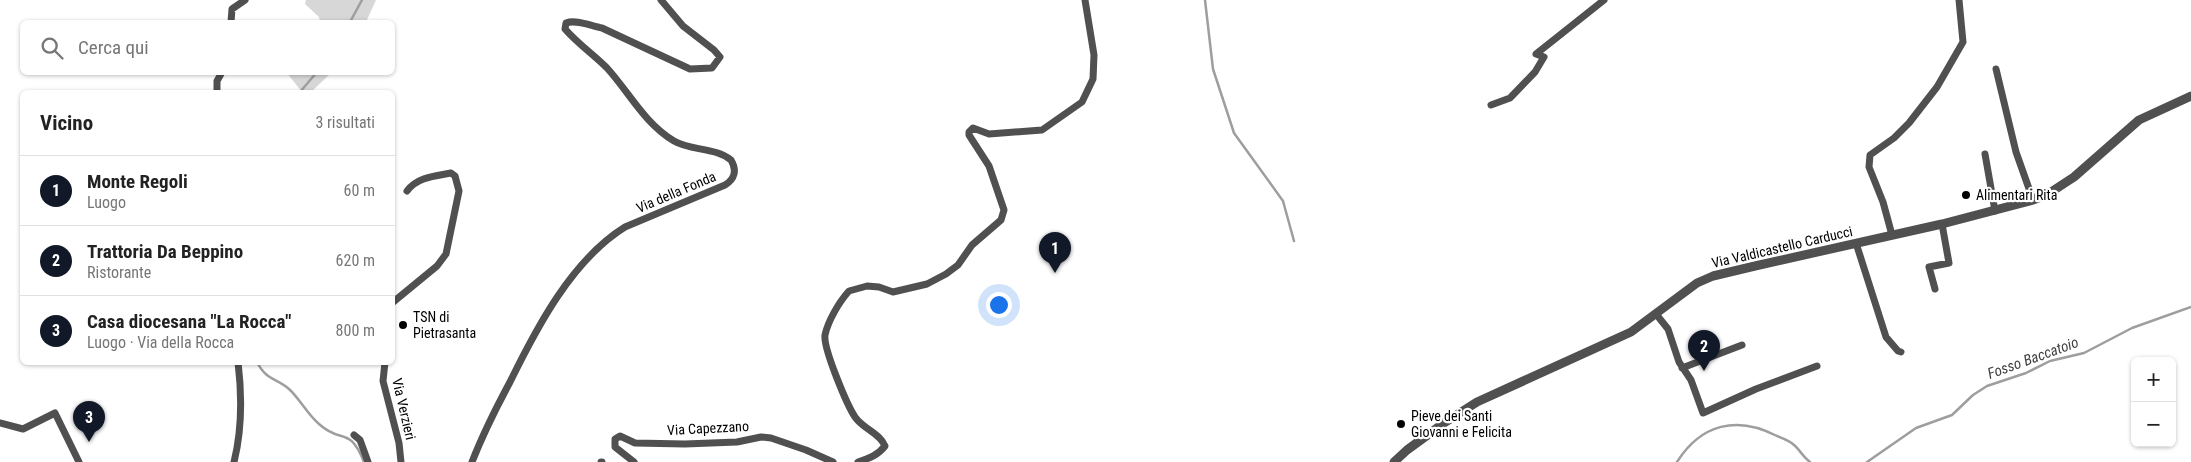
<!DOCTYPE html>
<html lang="it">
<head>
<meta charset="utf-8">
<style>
	:root { --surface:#fff; --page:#f6f6f6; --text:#222; --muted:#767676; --line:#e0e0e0; --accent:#111827 }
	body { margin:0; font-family:"Roboto Condensed",sans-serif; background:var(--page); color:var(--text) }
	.controls { position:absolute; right:15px; bottom:15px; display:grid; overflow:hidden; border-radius:8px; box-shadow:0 1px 4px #0004 }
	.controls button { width:45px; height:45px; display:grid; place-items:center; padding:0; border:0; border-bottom:1px solid var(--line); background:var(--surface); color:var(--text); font:25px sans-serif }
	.you { position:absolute; left:998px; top:304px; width:18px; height:18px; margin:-12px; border:4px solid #fff; border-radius:50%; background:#1a73e8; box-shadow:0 0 0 8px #1a73e833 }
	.badge { display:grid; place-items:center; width:32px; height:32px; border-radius:50%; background:var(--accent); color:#fff; font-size:16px; font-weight:700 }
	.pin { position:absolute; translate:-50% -41px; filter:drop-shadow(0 1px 2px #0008) }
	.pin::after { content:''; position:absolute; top:26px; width:18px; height:15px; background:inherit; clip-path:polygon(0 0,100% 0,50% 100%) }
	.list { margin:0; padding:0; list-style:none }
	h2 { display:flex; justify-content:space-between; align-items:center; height:65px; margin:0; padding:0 20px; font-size:21px }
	h2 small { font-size:16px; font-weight:400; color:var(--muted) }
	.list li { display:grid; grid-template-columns:32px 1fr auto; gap:15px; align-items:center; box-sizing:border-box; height:70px; padding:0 20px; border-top:1px solid var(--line) }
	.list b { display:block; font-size:19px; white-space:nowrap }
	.list p { margin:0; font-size:16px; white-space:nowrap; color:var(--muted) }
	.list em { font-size:16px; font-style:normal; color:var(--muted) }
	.icon { flex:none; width:28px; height:28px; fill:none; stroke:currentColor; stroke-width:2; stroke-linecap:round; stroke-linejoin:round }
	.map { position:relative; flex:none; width:2191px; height:462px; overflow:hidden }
	.search { position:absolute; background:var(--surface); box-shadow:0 1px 4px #0004; left:20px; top:20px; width:375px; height:55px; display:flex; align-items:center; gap:12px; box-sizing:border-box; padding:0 18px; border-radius:8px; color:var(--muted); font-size:19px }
	.panel { position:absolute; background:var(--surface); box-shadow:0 1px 4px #0004; left:20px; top:90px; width:375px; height:275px; border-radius:8px }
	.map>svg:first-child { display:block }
</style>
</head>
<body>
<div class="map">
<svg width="2191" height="462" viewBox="0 0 2191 462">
	<rect width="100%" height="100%" fill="#fff"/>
	<!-- green -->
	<path fill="#d7d7d7" d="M306,0H376L366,22H320L319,17L305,4Z
		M287,73H331L311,92H302Z"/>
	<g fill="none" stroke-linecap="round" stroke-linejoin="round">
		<!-- stream -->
		<path stroke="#9e9e9e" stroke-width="2.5" d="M1205,0L1213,69L1234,133L1283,201L1294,241
			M350,22L362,0
			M300,92L317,72
			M257,362C266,380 276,378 289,389C300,399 307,414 319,424C342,445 349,425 364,462
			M1677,462C1701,424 1737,415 1777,436C1782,438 1790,441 1794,445C1800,450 1803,457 1810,462
			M1867,462L1916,428L1952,415L1973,395L1987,386L2026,373L2050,361L2084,353L2132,328L2191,307"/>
		<!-- minor -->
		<path stroke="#505050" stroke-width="7" d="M231,22L232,9L245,0
			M1996,69L2016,152L2033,200
			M217,92V81L222,72
			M1491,105L1510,98L1535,72L1544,57L1536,54L1604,0
			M1985,154L1995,211
			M1892,235L1883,202L1869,167L1870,155L1894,138L1909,123L1937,87L1963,42L1959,0
			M1856,243L1886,337L1898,351L1901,352
			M1935,289L1929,267L1949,263L1942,224
			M392,303L437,266L446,254L459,191L455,176L451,173C435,176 417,177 407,191
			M1656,314L1668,329L1679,362L1691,380L1703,413L1756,389L1817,366
			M1711,338L1717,354
			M385,362L383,381L399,443L401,462
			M1682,368L1742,345
			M0,423L23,429L55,413L79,462
			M354,435L360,440L368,462
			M234,462C242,430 242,395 238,362
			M472,462C483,434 496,408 510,382C537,327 572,260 625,227L725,185C735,179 737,170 731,160C715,147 691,151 674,141C644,123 629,92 607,68C594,55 577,43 565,29L566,23C576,19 591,26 602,28L690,69L712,68L720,57L714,50L683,26L661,0
			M601,462H602
			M634,462L615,447V439L620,436L635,443L685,444L737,442L761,437L771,438L806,450L833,462
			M858,462C870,458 878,455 885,446C880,433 863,429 855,417C847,405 823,348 825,335C828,321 839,302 849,291L867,286L879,287L893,292L927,284L946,274L958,265L972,245L1001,220L1004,210L989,166L969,135V132L973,128L989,134L1042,130L1082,102L1093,79L1094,55L1085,0"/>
		<!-- tertiary -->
		<path stroke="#505050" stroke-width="9" d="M1394,462L1407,450L1444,423L1477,402L1631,332L1697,283L1713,276L1755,266L1942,224L2033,200L2048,194L2074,177L2139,120L2191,96"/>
	</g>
	<!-- markers -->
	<g fill="#000" stroke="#fff" stroke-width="2">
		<circle cx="1966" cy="195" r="5"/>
		<circle cx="403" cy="325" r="5"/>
		<circle cx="1401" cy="424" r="5"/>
	</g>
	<g text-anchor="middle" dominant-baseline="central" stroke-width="4.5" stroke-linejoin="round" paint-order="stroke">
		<!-- street labels -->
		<g font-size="14" fill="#000" stroke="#fff">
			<text transform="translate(676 192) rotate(-23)">Via della Fonda</text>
			<text transform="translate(1782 247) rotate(-13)">Via Valdicastello Carducci</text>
			<text transform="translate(404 409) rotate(77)">Via Verzieri</text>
			<text transform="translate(708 428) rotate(-3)">Via Capezzano</text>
		</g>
		<!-- poi labels -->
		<g font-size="14" fill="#000" stroke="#fff" text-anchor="start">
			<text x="1976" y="195">Alimentari Rita</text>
			<text x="413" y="317">TSN di<tspan x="413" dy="16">Pietrasanta</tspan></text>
			<text x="1411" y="416">Pieve dei Santi<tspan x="1411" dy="16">Giovanni e Felicita</tspan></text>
		</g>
		<!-- water labels -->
		<g font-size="15" font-style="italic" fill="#3f3f3f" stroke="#fff">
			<text transform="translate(2033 358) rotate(-20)">Fosso Baccatoio</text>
		</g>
	</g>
</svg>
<div class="controls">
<button>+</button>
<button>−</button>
</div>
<div class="you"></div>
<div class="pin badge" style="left:1055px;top:273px">1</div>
<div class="pin badge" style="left:1704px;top:371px">2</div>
<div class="pin badge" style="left:89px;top:442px">3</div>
<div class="search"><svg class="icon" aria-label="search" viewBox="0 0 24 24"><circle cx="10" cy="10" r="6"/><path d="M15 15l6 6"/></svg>Cerca qui</div>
<section class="panel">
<h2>Vicino<small>3 risultati</small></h2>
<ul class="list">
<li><span class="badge">1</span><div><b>Monte Regoli</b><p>Luogo</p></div><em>60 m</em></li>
<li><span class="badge">2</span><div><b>Trattoria Da Beppino</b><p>Ristorante</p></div><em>620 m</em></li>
<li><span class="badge">3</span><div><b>Casa diocesana &quot;La Rocca&quot;</b><p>Luogo · Via della Rocca</p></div><em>800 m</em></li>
</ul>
</section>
</div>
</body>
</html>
